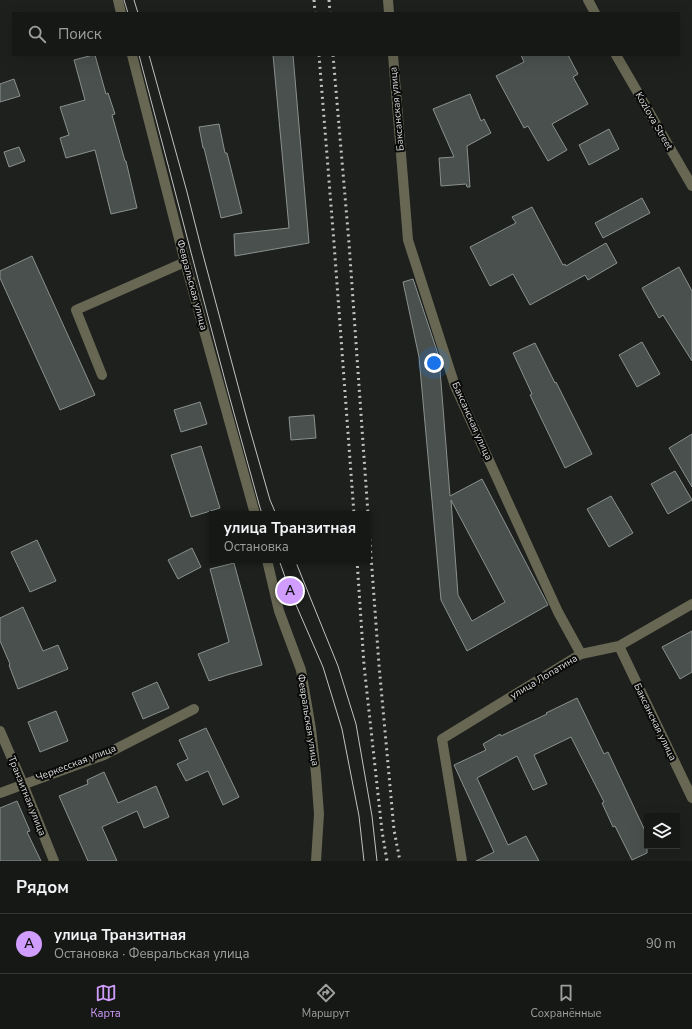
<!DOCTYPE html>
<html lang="ru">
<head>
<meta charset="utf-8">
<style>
	:root { --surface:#161815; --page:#232522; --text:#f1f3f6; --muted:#9ea0a0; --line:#353734; --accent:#d09dfe }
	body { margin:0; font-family:"Nunito Sans",sans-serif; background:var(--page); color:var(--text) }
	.controls { position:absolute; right:12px; bottom:12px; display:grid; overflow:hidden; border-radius:0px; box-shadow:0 4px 16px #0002 }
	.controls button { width:36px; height:36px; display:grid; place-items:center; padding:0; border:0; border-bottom:1px solid var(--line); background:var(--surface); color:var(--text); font:20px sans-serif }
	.you { position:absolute; left:434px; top:363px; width:14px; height:14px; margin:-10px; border:3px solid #fff; border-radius:50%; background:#1a73e8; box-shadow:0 0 0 6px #1a73e833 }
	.badge { display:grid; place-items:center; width:26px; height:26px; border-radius:50%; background:var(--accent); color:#111; font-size:13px; font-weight:700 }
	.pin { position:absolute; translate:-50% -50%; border:2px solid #fff; box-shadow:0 1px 4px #0006 }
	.popup { position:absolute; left:209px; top:511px; width:162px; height:52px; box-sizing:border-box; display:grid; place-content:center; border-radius:0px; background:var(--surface); filter:drop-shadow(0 1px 3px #0005); font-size:13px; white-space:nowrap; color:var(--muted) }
	.popup b { font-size:15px; color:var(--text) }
	.popup::after { content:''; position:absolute; left:50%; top:100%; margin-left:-8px; border:8px solid transparent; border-top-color:var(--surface) }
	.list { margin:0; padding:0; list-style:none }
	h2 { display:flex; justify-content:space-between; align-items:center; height:52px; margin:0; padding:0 16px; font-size:17px }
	h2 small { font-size:13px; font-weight:400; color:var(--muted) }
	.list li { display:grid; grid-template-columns:26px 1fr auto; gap:12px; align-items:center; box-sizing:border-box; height:60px; padding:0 16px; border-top:1px solid var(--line) }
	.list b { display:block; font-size:15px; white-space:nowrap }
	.list p { margin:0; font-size:13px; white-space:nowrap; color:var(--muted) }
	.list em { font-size:13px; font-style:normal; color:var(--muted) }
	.icon { flex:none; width:22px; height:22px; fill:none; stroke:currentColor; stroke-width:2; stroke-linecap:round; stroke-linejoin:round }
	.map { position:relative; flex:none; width:692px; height:861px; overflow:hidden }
	.search { position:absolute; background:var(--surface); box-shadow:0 4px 16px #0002; left:12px; right:12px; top:12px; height:44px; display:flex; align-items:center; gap:10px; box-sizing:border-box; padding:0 14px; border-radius:0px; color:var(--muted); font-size:15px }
	.sheet { height:112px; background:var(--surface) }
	nav { display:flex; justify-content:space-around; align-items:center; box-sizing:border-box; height:56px; border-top:1px solid var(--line); background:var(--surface); font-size:11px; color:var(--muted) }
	nav a { display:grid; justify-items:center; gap:2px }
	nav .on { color:var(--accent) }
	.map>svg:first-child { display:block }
</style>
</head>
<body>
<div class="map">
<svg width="692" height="861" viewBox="0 0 692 861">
	<rect width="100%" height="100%" fill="#1d201c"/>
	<!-- building -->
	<path fill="#4a504e" stroke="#8a918e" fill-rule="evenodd" d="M93,55H95L106,94L108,93L115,114L112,115L125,161H126L137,208L111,214L95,150L66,158L60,138L69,135L60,107L85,100L74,60Z
		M273,55H293L309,243L235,256L234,234L289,228Z
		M521,55H568L578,74L573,77L588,104L552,124L567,150L548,161L528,126L524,128L496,76L524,62Z
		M14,79L20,96L0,102V84Z
		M470,94L481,121L484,119L491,133L467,146L470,187H467L466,184L441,186L439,158L454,157L433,109Z
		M219,124L225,153H227L242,213L221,218L204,148H203L199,127Z
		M609,129L619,149L589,165L579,145Z
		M19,147L25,161L9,167L4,152Z
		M642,198L650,213L603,238L595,223Z
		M532,207L563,265L565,264L566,266L606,243L617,263L588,280L585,275L530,305L513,274L490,286L470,247L516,223L512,217Z
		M32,256L95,395L60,410L0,278V271Z
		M679,267L692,291V361L663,315L659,318L642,288Z
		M413,279L439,357L450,496L482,479L548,605L467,651L441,600L419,357L403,282ZM451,500L505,602L472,621L458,595Z
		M642,342L660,374L637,387L619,355Z
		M535,343L555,383L556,382L592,454L565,468L530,395L532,394L513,353Z
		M200,402L207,424L181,432L174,410Z
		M314,415L316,438L291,440L289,417Z
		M692,434V487L669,448Z
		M201,446L220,508L191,517L171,455Z
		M675,471L692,500L668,514L651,484Z
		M611,496L633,533L609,547L587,509Z
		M37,540L56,581L30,592L11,552Z
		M192,548L201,567L178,579L168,560Z
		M234,563L262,665L227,675L209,681L198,654L229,642L210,569Z
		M23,607L43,651L58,645L68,669L18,689L9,665L10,664L0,641V618Z
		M692,631V672L680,679L662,647Z
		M157,682L169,708L143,719L132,693Z
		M577,698L604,754L608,752L647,835V853L632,860L615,826L613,827L602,803L604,802L571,737L534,755L547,784L533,790L517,756L477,778L508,845L526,836L539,861H476L494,852L454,765L486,750L483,744L500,734L501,736L547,714L546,713Z
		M56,711L68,741L40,752L28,722Z
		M206,728L239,797L223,805L208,771L186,781L177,764L188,759L179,740Z
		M104,772L118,803L156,786L169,817L144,828L137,811L102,827L117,861H88L59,796L88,784L87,780Z
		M17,801L30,831L27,832L41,861H0V808Z"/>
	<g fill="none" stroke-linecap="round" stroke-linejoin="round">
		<!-- minor -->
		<path stroke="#686753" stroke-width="10" d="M118,0L121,13
			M388,0L389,13
			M588,0L595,13
			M132,55L185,262L255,514
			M393,55L408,240L455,386L558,612L581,654
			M616,55L692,186
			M102,375L76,310L185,262
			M267,560L279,611L301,670L311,729L316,774L319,814L316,861
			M619,646L692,798
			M0,731L23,784L54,861
			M0,793L104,755L194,709
			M462,861L442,739L581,654L619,646L692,604"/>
		<!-- tram -->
		<path stroke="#c1c3c1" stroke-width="1" d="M124,0L128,13
			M134,0L138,13
			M139,55C179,205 217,355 259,504L262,514
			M149,55L187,192L202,251L248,423L270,500L276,514
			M279,560L290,591L323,667L342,729L359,816L364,861
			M295,560L338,666L356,724L372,816L377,861"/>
		<!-- rail -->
		<path stroke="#c1c3c1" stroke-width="3" stroke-dasharray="2 4" stroke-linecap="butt" d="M314,0L315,13
			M329,0L330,13
			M319,55L334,243L354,514
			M333,55L349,243L368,514
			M368,515L379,665L394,830L400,861
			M357,560L364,665L382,831L387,861"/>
	</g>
	<g text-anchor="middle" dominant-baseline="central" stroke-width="4" stroke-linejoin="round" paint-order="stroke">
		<!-- street labels -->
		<g font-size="10" fill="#d9dbd9" stroke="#080908">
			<text transform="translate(397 109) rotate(-95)">Баксанская улица</text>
			<text transform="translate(654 121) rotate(60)">Kozlova Street</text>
			<text transform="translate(192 285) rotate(75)">Февральская улица</text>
			<text transform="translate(472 421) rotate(66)">Баксанская улица</text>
			<text transform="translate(544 677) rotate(-31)">улица Лопатина</text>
			<text transform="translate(308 720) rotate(81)">Февральская улица</text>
			<text transform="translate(655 722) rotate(64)">Баксанская улица</text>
			<text transform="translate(76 763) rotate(-21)">Черкесская улица</text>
			<text transform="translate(27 796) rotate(68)">Транзитная улица</text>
		</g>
	</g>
</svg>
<div class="controls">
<button><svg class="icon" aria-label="layers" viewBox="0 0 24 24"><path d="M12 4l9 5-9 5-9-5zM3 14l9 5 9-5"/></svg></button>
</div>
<div class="you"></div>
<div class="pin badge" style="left:290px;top:591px">A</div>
<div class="popup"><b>улица Транзитная</b>Остановка</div>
<div class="search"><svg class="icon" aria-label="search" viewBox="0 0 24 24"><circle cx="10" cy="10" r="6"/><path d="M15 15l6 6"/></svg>Поиск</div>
</div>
<section class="sheet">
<h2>Рядом<small></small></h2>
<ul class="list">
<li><span class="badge">A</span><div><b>улица Транзитная</b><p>Остановка · Февральская улица</p></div><em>90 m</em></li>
</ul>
</section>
<nav>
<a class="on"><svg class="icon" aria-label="map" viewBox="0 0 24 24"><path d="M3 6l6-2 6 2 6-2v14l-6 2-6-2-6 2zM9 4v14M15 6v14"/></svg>Карта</a>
<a><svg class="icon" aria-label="directions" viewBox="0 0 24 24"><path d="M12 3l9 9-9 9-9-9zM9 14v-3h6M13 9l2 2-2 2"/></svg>Маршрут</a>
<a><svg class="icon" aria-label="saved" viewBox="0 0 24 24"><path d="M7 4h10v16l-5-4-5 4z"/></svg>Сохранённые</a>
</nav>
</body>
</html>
